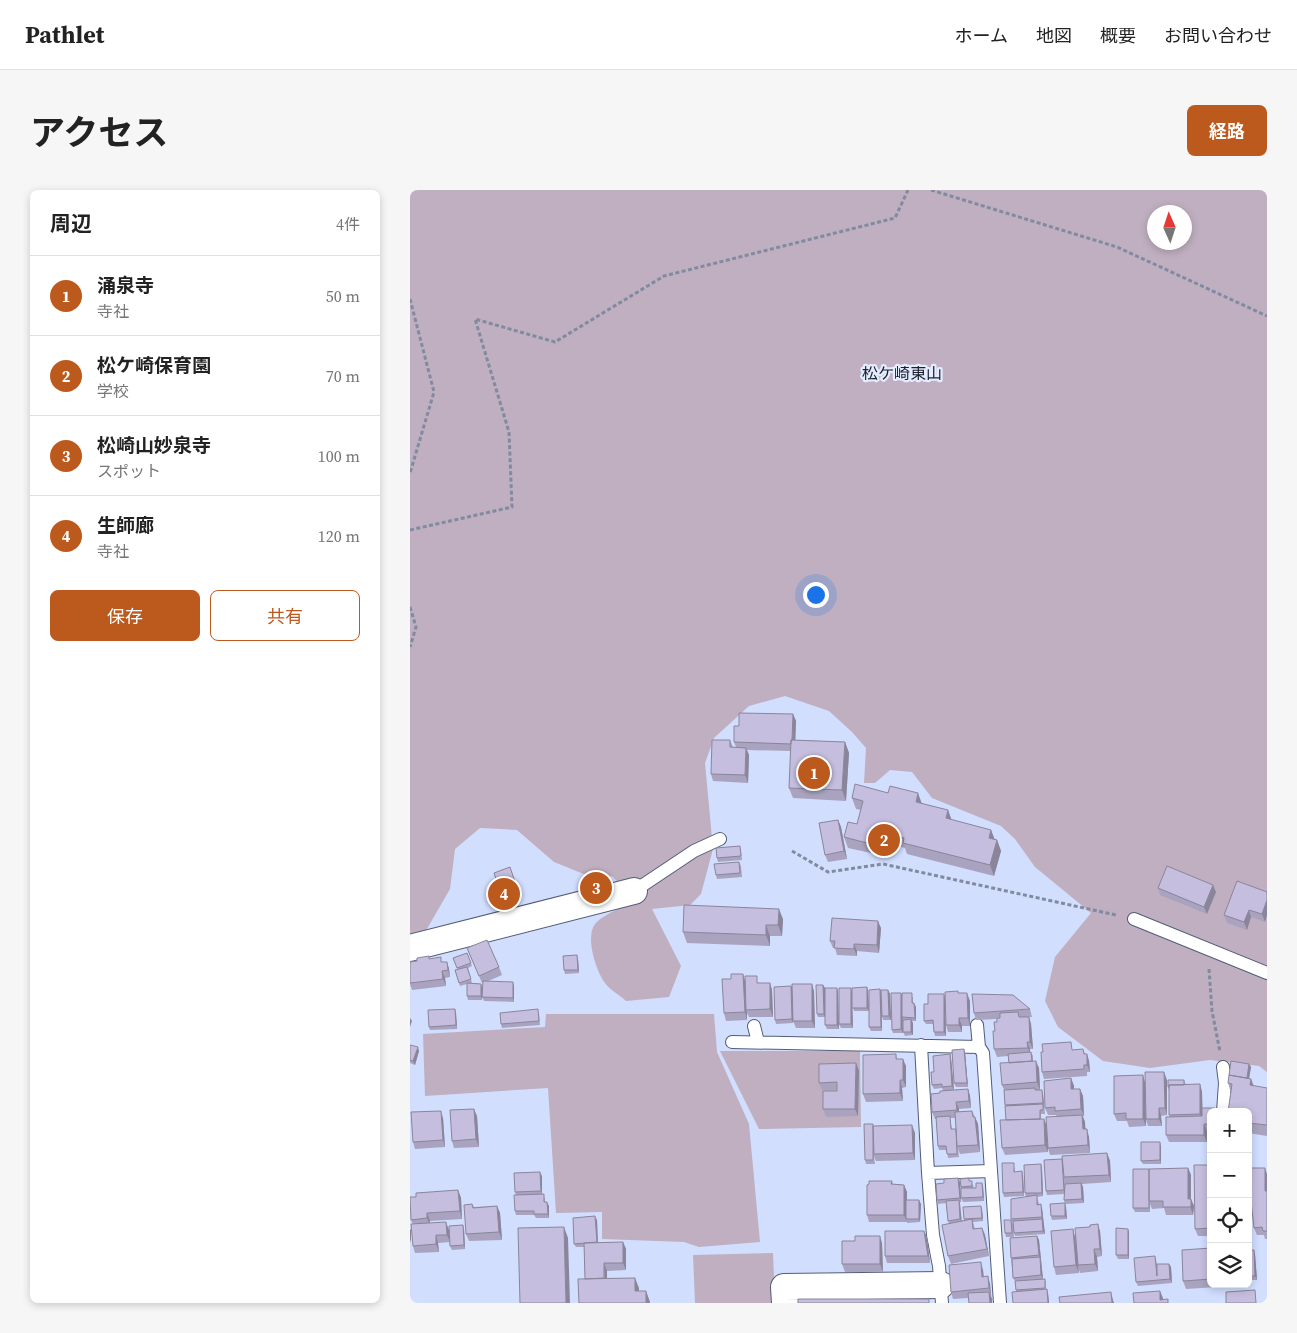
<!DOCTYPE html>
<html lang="ja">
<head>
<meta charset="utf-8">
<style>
	:root { --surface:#fff; --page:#f6f6f6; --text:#222; --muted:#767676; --line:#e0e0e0; --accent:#bc5a1e }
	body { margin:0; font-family:"Source Serif 4","Noto Sans JP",serif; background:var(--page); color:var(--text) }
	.controls { position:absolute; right:15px; bottom:15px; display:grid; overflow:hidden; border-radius:8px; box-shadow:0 2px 8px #0003 }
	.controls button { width:45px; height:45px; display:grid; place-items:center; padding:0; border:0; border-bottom:1px solid var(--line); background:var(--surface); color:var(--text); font:25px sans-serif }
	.compass { position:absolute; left:737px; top:15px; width:45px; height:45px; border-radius:50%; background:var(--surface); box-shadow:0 2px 8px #0003; rotate:357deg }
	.you { position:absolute; left:405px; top:404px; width:18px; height:18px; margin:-12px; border:4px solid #fff; border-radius:50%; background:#1a73e8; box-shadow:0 0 0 8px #1a73e833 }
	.badge { display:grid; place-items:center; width:32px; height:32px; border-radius:50%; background:var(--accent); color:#fff; font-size:16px; font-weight:700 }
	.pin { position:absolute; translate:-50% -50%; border:2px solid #fff; box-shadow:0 1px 5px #0006 }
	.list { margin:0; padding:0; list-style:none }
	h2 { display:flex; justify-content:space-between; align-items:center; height:65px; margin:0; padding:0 20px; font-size:21px }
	h2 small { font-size:16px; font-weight:400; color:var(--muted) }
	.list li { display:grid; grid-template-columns:32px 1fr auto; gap:15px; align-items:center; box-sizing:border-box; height:80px; padding:0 20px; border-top:1px solid var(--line) }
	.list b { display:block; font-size:19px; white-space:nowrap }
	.list p { margin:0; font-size:16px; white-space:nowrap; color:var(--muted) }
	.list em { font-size:16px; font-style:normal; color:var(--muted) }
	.actions { display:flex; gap:10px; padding:15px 20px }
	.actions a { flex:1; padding:11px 0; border:1px solid var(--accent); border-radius:8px; text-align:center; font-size:18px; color:var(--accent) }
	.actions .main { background:var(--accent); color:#fff }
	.icon { flex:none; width:28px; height:28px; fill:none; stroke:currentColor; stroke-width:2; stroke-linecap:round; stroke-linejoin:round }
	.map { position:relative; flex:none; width:857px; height:1113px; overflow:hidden; border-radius:8px }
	header { display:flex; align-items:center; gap:30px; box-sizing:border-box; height:70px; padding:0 25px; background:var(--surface); border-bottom:1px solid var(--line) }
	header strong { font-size:24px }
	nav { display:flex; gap:28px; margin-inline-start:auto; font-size:18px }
	.intro { display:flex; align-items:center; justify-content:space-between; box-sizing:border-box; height:120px; padding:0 30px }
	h1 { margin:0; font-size:35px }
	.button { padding:12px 22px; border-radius:8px; background:var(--accent); color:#fff; font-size:18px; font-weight:700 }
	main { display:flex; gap:30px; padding:0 30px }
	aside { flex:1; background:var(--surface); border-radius:8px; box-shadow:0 2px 8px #0003 }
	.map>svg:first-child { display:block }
</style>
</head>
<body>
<header>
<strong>Pathlet</strong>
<nav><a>ホーム</a><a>地図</a><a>概要</a><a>お問い合わせ</a></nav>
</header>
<div class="intro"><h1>アクセス</h1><a class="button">経路</a></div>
<main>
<aside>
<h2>周辺<small>4件</small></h2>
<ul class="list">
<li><span class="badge">1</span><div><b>涌泉寺</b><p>寺社</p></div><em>50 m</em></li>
<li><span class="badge">2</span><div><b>松ケ崎保育園</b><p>学校</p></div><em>70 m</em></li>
<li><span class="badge">3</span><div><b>松崎山妙泉寺</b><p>スポット</p></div><em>100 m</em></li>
<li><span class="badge">4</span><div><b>生師廊</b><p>寺社</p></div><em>120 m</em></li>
</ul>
<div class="actions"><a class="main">保存</a><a>共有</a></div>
</aside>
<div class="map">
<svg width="857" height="1113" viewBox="0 0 857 1113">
	<rect width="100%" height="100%" fill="#d1defe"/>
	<!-- green -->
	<path fill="#bfafc0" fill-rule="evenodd" d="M0,0H857V882L849,876L800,870L740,878L693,871L648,837L635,811L645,767L681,723L625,677L605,649L591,636L522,608L502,582L480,580L465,593H454L456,558L442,542L419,521L375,506L339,516L304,548L295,573L303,659L291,704L280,715L242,719L271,776L259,807L216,811C210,805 200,800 195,793C186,781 175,747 185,734C191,726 216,715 226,711L202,686L181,687L144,672L107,640L70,638L45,659L40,699L14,744L0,755ZM744,22H774V52H744Z
		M136,824H304L307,862L339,934L350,1052L289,1057L274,1052L192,1049V1022L146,1023L138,898L15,906L13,844L135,837Z
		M310,861H450L451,937L349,939Z
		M363,1063L365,1113H285L283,1065Z"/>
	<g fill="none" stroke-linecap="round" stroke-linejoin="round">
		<defs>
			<path id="lane" d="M224,701L284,661L310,649
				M724,729L857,783
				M567,835L569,857
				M344,836L348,852
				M322,852L569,857L573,863L590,1113
				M511,855L518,983L523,1045L529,1076L532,1113
				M813,922L815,893L813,877
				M518,983L581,981"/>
			<path id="street" d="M0,758L224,701
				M375,1113L374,1097L531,1095"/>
		</defs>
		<!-- lane casing -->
		<use href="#lane" stroke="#525d78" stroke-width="14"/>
		<!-- street casing -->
		<use href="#street" stroke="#525d78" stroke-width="28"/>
		<!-- path -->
		<path stroke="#818aa1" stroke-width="3" stroke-dasharray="4 2.5" stroke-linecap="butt" d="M521,0L707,57L857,126
			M0,109L24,202L0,283
			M0,340L102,317L99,242L65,129L145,152L254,86L485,28L498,0
			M0,417L6,437L0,457
			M382,661L418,682L473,674L706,725
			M799,779L802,821L810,862"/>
		<!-- lane -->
		<use href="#lane" stroke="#fff" stroke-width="12"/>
		<!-- street -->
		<use href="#street" stroke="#fff" stroke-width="26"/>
	</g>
	<!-- wall -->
	<path fill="#a9a3bf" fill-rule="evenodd" d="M383,524L386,531L385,550L435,552L439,563L436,611L383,608L379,598L381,561L337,560L339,565L338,593L303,591L301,584L320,550L323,557H326L324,552L329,536Z
		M478,603L512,614L538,620L541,630L581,640L584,649L587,650L591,661L584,686L497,664L495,658L464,650L461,663L438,658L434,647L447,634L451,620L446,619L442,608Z
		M428,630L431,637L437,669L418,672L415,665Z
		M330,656L331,660L332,670L308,672L307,668Z
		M329,672L331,676L332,687L307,689L306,685Z
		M100,677L107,698L92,704L84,683Z
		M748,698L806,702L797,724L750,705Z
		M857,702L855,732L841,727L837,740L817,733L814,725Z
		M373,729L372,746H360V756L277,753L273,742Z
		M471,738L469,763L447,761V766L427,765L425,758H423L420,751Z
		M57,758L89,777L92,785L76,792L104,796V812L74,811L72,807L73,793H72Z
		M57,763L62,776L58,778L62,793H61L71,794L72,797V810H58L57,806V794L50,796L45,780H48L43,768Z
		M20,769L32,772H37L39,779L40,787L35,788L36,796L2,800L0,794V772Z
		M168,769L169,783L155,784L154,780Z
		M333,784L335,791L350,793H360L362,800L363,827H339L337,823V830L316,831L314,823L321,789Z
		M413,795L415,798V827H408L407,824Z
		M381,796L383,800V833L366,834L365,830Z
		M457,797L458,801L459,821H444L442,814L443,838H431L429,834L442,802Z
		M427,798L428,802L429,839H417L415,835Z
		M470,799L471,802L478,800L480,804L481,830H473L472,826V841H461L459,837Z
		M404,801L405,838H386L383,831Z
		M491,803L492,806L503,807V813L506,817V831H502L503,845L495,846L493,842V828V843H483L482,840Z
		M549,803L560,811V836H552V842H538L536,835Z
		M535,808L536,846H525L524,842L523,834H516L514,831L518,814Z
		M45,819L46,823L47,839L20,840L19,837Z
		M620,819L622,827H619L621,834L623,859H620V862H621L623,866V871L629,878L630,900H625L633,904L635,924H631V929L636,935L647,927L646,925H638L635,918L661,888L664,896V899H670L673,906L674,926H673L675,932V939L679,947L680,963L640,965L638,958V962L595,965L592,958L596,930L594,900L592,895L599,873L598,866L587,867L584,859L587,829L566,830L564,823Z
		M129,823L130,835L92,838L91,834Z
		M0,855L9,861L5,875L0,873Z
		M673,859L675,864H677L679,871L680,882H677V886L634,889L632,882L664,860Z
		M555,862L558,897H546L544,893Z
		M486,864L487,869L496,876V897L492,898L493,911L456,912L453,904Z
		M540,864L541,868L544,900L558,899L560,906L561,918L549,919V922L562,921L568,934L570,962L550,964L548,959L549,967L538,968L537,960H529L528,956L526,929H525L522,922L530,903L533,900L532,898L524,899L522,895L524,882ZM540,928H545L546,940L542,939Z
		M446,873L449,881L448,926L416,927L413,919L427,900H412L409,893Z
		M839,874L841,877L839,888L841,889L843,896L857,898V946L838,943V922L821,903L818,893Z
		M757,890V925L751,926L752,936H738L736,930V936L719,937L717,931H707L704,924L735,891Z
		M774,890L776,895L790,894L792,902V918H805L806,922H801V941H797V952H759L756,945L760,927L759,925V900L758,897Z
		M67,926L69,957L44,958L42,951Z
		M33,928L35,957L5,959L3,952Z
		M463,934V936L505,943V970L466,971L464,966L465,974H456L455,970Z
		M751,956V974H733L731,971Z
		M697,963L700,971L701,992L672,994L673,997L674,1013L655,1014L654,1010V1004L637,1005L636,1001L652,969Z
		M631,974L632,978L633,1006L627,1007L629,1014L632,1018L635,1044L605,1046L604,1043L603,1033L601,1029L616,1007L615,1003Z
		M801,975V1046H788L785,1039Z
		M605,977V982L613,985L614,1006L594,1007L593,1003Z
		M778,978L781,985V1009L784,1016L783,1025H756L754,1018L742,1019L740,1014V1022H725L723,1018Z
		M838,978L857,984V1049H855L854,1045H847L844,1038L842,1019H838Z
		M132,986V1004L135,1008V1012L139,1016V1028H126L124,1025H106L105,1021L106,1005L105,1002Z
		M482,991L483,994L494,995L497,1002V1010L511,1014L510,1032L497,1033V1031V1032H459L457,1025Z
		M560,991L563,995L564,998H566L572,993L573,996L574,1011L553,1012L551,1008V997Z
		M550,992L551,1012H550L551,1031L554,1030V1029L572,1019L573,1031L563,1032L565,1039L572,1038L575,1045L579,1066L541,1074L538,1066L539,1033L538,1031L536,1013L528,1014L527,1010Z
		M48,1000L51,1008L52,1029L20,1031V1033L39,1040L40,1052L28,1053L29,1062L5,1063L3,1056V1034L1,1030L6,1007Z
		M62,1014L64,1017L87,1016L90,1023L92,1050L59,1051L56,1044Z
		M656,1017L657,1029L642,1030L641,1026Z
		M187,1030L188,1053L213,1052L216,1059V1080L197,1081V1088L229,1098V1101H236L240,1113H169L175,1089L174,1057H166L164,1054Z
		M601,1030L603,1034L604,1047H596L595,1043Z
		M54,1039L55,1059L42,1060L40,1056Z
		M514,1041L517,1048L520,1073H477L475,1066Z
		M690,1041L692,1066L687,1067L688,1081L670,1083L668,1076L669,1083L646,1085L644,1077L665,1046Z
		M719,1042V1069H708L706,1065Z
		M627,1046L629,1050L633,1089H635L636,1093V1099L638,1103L639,1113H603L606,1101L605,1091L603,1088L601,1068Z
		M472,1053L473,1082H435L432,1074Z
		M801,1058V1094H822V1096L776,1099L773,1091Z
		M838,1060L845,1064L847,1090H838Z
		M745,1066L747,1074H759L761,1077L762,1093L728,1096L726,1092Z
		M573,1080L574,1087L580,1094L582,1113H559L558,1108L543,1109L541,1102Z"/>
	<!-- shaded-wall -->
	<path fill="#8a859b" d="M383,524L386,531L385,561L382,554Z
		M435,552L439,563L436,611L432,600Z
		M336,558L339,565L338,593L335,585Z
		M508,603L512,614L506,612Z
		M538,620L542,631L536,628Z
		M428,630L431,637L437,669L434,661Z
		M460,639L464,650L461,663L457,653Z
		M581,640L585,650L579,648Z
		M587,650L591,661L584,686L580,675Z
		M803,695L806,702L797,724L794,717Z
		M857,710V725L855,732L852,724Z
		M369,719L373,729L372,746L368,735Z
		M839,720L841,727L837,740L834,732Z
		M468,731L471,738L469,763L467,755Z
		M356,735L360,746V756L356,745Z
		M444,754L447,761V766L444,759Z
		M167,765L168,769L169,783L168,780Z
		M37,772L39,779L40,787L38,780Z
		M32,781L35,788L36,796L33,789Z
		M333,784L335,791L336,820L337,823V830L335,822Z
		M103,792L104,796V812L103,808Z
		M360,793L362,800L363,827L360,819Z
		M71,794L72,797V810L71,806Z
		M402,794L404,801L405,838L402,831Z
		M413,795L415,798V827L414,824Z
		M381,796L383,800V833L382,829Z
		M457,797L458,801L459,821L457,818Z
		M427,798L428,802L429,839L427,835Z
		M441,798L442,802L443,838L441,834Z
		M470,799L471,803L472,841L471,837Z
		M478,800L480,804L481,830L479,826Z
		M491,803L492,806L493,843L491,839Z
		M557,803L560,811V836L558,828Z
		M534,804L535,808L536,846L534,842Z
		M504,813L506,817V831L505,828Z
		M45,819L46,823L47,839L46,835Z
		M619,827L621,834L623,859L620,852Z
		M0,828L2,831L0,837Z
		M549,828L552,836V842L549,835Z
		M501,829L503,833V845L501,842Z
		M617,852L620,859V865L618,858Z
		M8,857L9,861L5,875L3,871Z
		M554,859L555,862L558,897L557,893Z
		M540,864L541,868L544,900L542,896Z
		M677,864L679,871L680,882L677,875Z
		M493,869L496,876V897L493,890Z
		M626,871L629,878L630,900L627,892Z
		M446,873L449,881L448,926L445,919Z
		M839,874L841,877L838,895L836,892Z
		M754,882L757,890V925L755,918Z
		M733,885L735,892L736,936L733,929Z
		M661,888L664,896V907L661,899Z
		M841,889L845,899L840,895Z
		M490,890L492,898L493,911L490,903Z
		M790,894L792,902L793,931L790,924Z
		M558,899L560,906L561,918L559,911Z
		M670,899L673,906L674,926L671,919Z
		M632,900L633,904L634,917L633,913Z
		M546,912L549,919V928L547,920Z
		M749,918L751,926L752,936L749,929Z
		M64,919L67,926L69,957L66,949Z
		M31,921L33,928L35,957L33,950Z
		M672,925L675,932L676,947L673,939Z
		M565,927L568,934L570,962L568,955Z
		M634,929L637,936L638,962L635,955Z
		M794,934L797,941V952L794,945Z
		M502,935L505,943V970L503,963Z
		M677,939L679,947L680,963L678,955Z
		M750,952L751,956V974L750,970Z
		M697,963L700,971L701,992L699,985Z
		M631,974L632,978L633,1006L632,1003Z
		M778,978L781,985V1009L784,1016L783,1025L778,1009Z
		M855,978L857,984V1007L855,1001Z
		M612,981L613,985L614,1006L613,1002Z
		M130,982L132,986V1005L131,1001Z
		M548,988L550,992L551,1012L550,1008Z
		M572,993L573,996L574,1011L573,1007Z
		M671,993L673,997L674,1013L672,1009Z
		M494,995L497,1002V1029H496L497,1032L494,1025Z
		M48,1000L51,1008L52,1029L50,1021Z
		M509,1010L511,1014L510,1032L509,1029Z
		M549,1010L550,1014L552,1033L550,1029Z
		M137,1012L139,1016V1028L138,1024Z
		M655,1013L656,1017L657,1029L655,1026Z
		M631,1014L632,1018L635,1044L633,1041Z
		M87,1016L90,1023L92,1050L89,1042Z
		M571,1016L572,1019L573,1031L572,1028Z
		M17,1023L20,1031V1036L17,1028Z
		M185,1026L187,1030L188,1056L187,1052Z
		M36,1032L39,1040L40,1052L37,1045Z
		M688,1034L690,1041L692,1066L690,1059Z
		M53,1035L54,1039L55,1059L54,1055Z
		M154,1037L158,1048L160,1113H156Z
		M572,1038L575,1045L579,1066L577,1059Z
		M0,1039L1,1040V1053L0,1049Z
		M663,1039L665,1047L669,1083L666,1075Z
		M718,1039L719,1042V1069L718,1065Z
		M514,1041L517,1048L520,1073L518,1066Z
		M26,1045L28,1053L29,1062L26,1054Z
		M470,1046L472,1053L473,1082L470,1074Z
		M627,1046L629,1050L633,1089L631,1085L630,1069L629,1065Z
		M213,1052L216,1059V1080L213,1073Z
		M684,1059L687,1067L688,1081L685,1074Z
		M844,1060L845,1064L847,1090L845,1086Z
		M571,1072L573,1080L574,1094L572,1087Z
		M194,1073L197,1081V1098L195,1091Z
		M759,1074L761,1077L762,1093L760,1089Z
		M578,1086L580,1094L581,1106L579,1098Z
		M225,1088L229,1098V1112L225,1101Z
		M637,1099L638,1103L639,1113H638Z
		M236,1101L240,1112V1113H236Z
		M750,1101L753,1108V1113L750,1110Z
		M579,1102L582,1109V1113H580Z
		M701,1102L703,1110L704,1113H702Z"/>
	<!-- building -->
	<path fill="#c5bede" stroke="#8a859b" d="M329,523L383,524L382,550H381V554L324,552V536H329Z
		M302,550H320V557L336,558L335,585L301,584Z
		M381,550L435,552L432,600L379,598Z
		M445,594L478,603L480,596L508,603L506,612L538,620L536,628L581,640L579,648L587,650L580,675L493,653L494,648L460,639L457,653L434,647L438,632L447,634L453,611L442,608Z
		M428,630L434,661L415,665L409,633Z
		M330,656L331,666L307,668L306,658Z
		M329,672L330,683L306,685L304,674Z
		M757,676L803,695L794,717L748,698Z
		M100,677L106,695L90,700L84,683Z
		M827,691L857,702V710L852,724L839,720L834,732L814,725Z
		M274,715L369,719L368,735H356V745L273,742Z
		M422,728L468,731L467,755L444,754V759L424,758L425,751H420Z
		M77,750L89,777L69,786L57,758Z
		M57,763L61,773L47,778L43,768Z
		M167,765L168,780H154L153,766Z
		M19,766V769L31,767V772H37L38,780L32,781L33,789L0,793V772L7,771V768Z
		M57,777L61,789L49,793L45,780Z
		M321,784H333L335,822L314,823L312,789H321Z
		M335,786H347V793H360V819L336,820Z
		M73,791L103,792V808L72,807Z
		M57,793L71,794V806H57Z
		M382,794H402V831H383Z
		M406,795H413L414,824H407Z
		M381,796L382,829L365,830L364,797Z
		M457,797V818H442V798Z
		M415,798H427V835H415Z
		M429,798H441V834H429Z
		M470,799L471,837H459V800Z
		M471,800H478L479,826H472Z
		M548,801V803H557L558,828H549V835H536L535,802Z
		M481,803H491V839L482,840Z
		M492,803H502V813H504L505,828L492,827Z
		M518,804H534V842H524L523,830L514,831V814H518Z
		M562,804L603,805L620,819L564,823Z
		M45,819L46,835L19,837L18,820Z
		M128,819L129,831L91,834L90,823Z
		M608,822L609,827H619L620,852H617L618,858L584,859L583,841H585L584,832H587V828H590V823Z
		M501,829V842H493V830Z
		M661,852L662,860L673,859L674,864H677V875H674V879L632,882L631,862H633L632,854Z
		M0,855L8,857L3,871L0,870Z
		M554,859L557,893H544L542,860Z
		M621,862L622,871L599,873L598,864Z
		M486,864V869H493V890H490V903L453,904V865Z
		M540,864L542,896L532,897V894L522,895L521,882H524L523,866Z
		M626,871L627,892L592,895L590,873Z
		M821,871L839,874L837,888L819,885Z
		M446,873L445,919H413V901H427V892L409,893V874Z
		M735,882H754L755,918H749V929H736Z
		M733,885V929H716V923L704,924V886Z
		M819,885L841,889L840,895L857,898V935L838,933V922H818L822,894L818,893Z
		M661,888V899H670L671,919L645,921V917L635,918L634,891Z
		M758,890H774V895H759V897H758Z
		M790,894V924L759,925V895Z
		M625,898V900H632L633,913L595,915L594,900Z
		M558,899L559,911L546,912L547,920L522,922L521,904L530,903V901Z
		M633,914V920H630V929L596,930L595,916Z
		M792,918H805V922H801V934H794V945H756V927L792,926Z
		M64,919L66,949L42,951L40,920Z
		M31,921L33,950L3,952L1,922Z
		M562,921L563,927H565L568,955L547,956L545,922Z
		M672,925L673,939H677L678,955L638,958L636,927Z
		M540,926L541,939H546L547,964H537L536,956H528L526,927Z
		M634,929L635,955L592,958L590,930Z
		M454,934H463V970H455Z
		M502,935L503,963L464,964L463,936Z
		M731,952H750V970L731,971Z
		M697,963L699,985L654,987L652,966Z
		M652,969L654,1000L636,1001L634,970Z
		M592,973H604V982L612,981L613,1002L593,1003Z
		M631,974L632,1003H615L614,975Z
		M784,975H801V1038L785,1039Z
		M778,978V1009H781V1017H753V1011H739V979Z
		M838,978H855V1001H857V1041H853L852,1037L844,1038L841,1011H838Z
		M723,979H739V1018H723Z
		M130,982L131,1001L105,1002L104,983Z
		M548,988L550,1008L527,1010L526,994L534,993V989Z
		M559,988V991H562V996L551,997L550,989Z
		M459,991H482L481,994L494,995V1025H457V995L459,994Z
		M566,993H572L573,1007L551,1008V998H566Z
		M671,993L672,1009L654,1010L655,994Z
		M48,1000L50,1021L17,1023V1028L1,1030L0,1007H6V1003Z
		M134,1004V1012H137L138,1024H124V1021H105L104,1005Z
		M627,1005V1015L631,1014L632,1027L601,1029V1009Z
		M496,1010H509V1029H496Z
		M549,1010L550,1029L538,1031L536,1011Z
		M655,1013V1026H641L640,1014Z
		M62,1014L63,1018L87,1016L89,1042L56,1044L54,1015Z
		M571,1016L572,1028L554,1029L553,1017Z
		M185,1026L187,1052L164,1054L163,1028Z
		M562,1029L563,1039L572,1038L577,1059L538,1066L532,1035Z
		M632,1029L633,1041L604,1043L603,1031Z
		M594,1030H601L602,1043H595Z
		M36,1032L37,1045H26V1054L3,1056L1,1034Z
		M688,1034L690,1059H684L685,1074L668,1075L665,1038L680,1037V1035Z
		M53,1035L54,1055L40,1056L39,1036Z
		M154,1037L156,1113H110L108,1038Z
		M706,1038L718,1039V1065H706Z
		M663,1039L666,1075L644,1077L641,1041Z
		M475,1041H514L518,1066H475Z
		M445,1046H470V1074H432V1051H445Z
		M627,1046L629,1065L601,1068L600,1048Z
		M213,1052V1073H194V1088L175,1089L174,1053Z
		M801,1058V1089L773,1091L772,1060Z
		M838,1060H844L845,1086H838Z
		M745,1066L747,1086V1074H759L760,1089L726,1092L724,1068Z
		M630,1067L631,1085L603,1088L602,1069Z
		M571,1072L572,1087L578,1086L579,1098L541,1102L539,1075Z
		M225,1088V1101H236V1113H169L168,1089Z
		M635,1089V1098L606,1100L605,1091Z
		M637,1099L638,1113H603L602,1102Z
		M845,1100L846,1113H816V1102Z
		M750,1101V1110L758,1109V1113H724L723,1103Z
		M579,1102L580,1113H559L558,1103Z
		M701,1102L702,1113H650L649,1107Z
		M388,1109H519V1113H388Z"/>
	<g text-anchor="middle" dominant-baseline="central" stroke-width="4.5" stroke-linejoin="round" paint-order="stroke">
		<!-- neighbourhood labels -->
		<g font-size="16" fill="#1b1f2b" stroke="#e4ecff">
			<text x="492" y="183">松ケ崎東山</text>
		</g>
	</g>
</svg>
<div class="controls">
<button>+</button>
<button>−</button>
<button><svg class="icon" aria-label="locate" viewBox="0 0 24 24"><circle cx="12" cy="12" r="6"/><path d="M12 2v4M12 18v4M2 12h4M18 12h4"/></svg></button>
<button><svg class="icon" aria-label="layers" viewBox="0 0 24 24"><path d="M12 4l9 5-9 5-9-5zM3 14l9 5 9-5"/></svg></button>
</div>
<svg class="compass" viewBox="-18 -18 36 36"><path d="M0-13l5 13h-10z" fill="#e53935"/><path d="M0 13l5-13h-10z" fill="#767676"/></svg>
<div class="you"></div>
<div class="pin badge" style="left:404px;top:583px">1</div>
<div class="pin badge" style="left:474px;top:650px">2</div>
<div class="pin badge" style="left:186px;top:698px">3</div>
<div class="pin badge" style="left:94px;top:704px">4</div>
</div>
</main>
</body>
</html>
